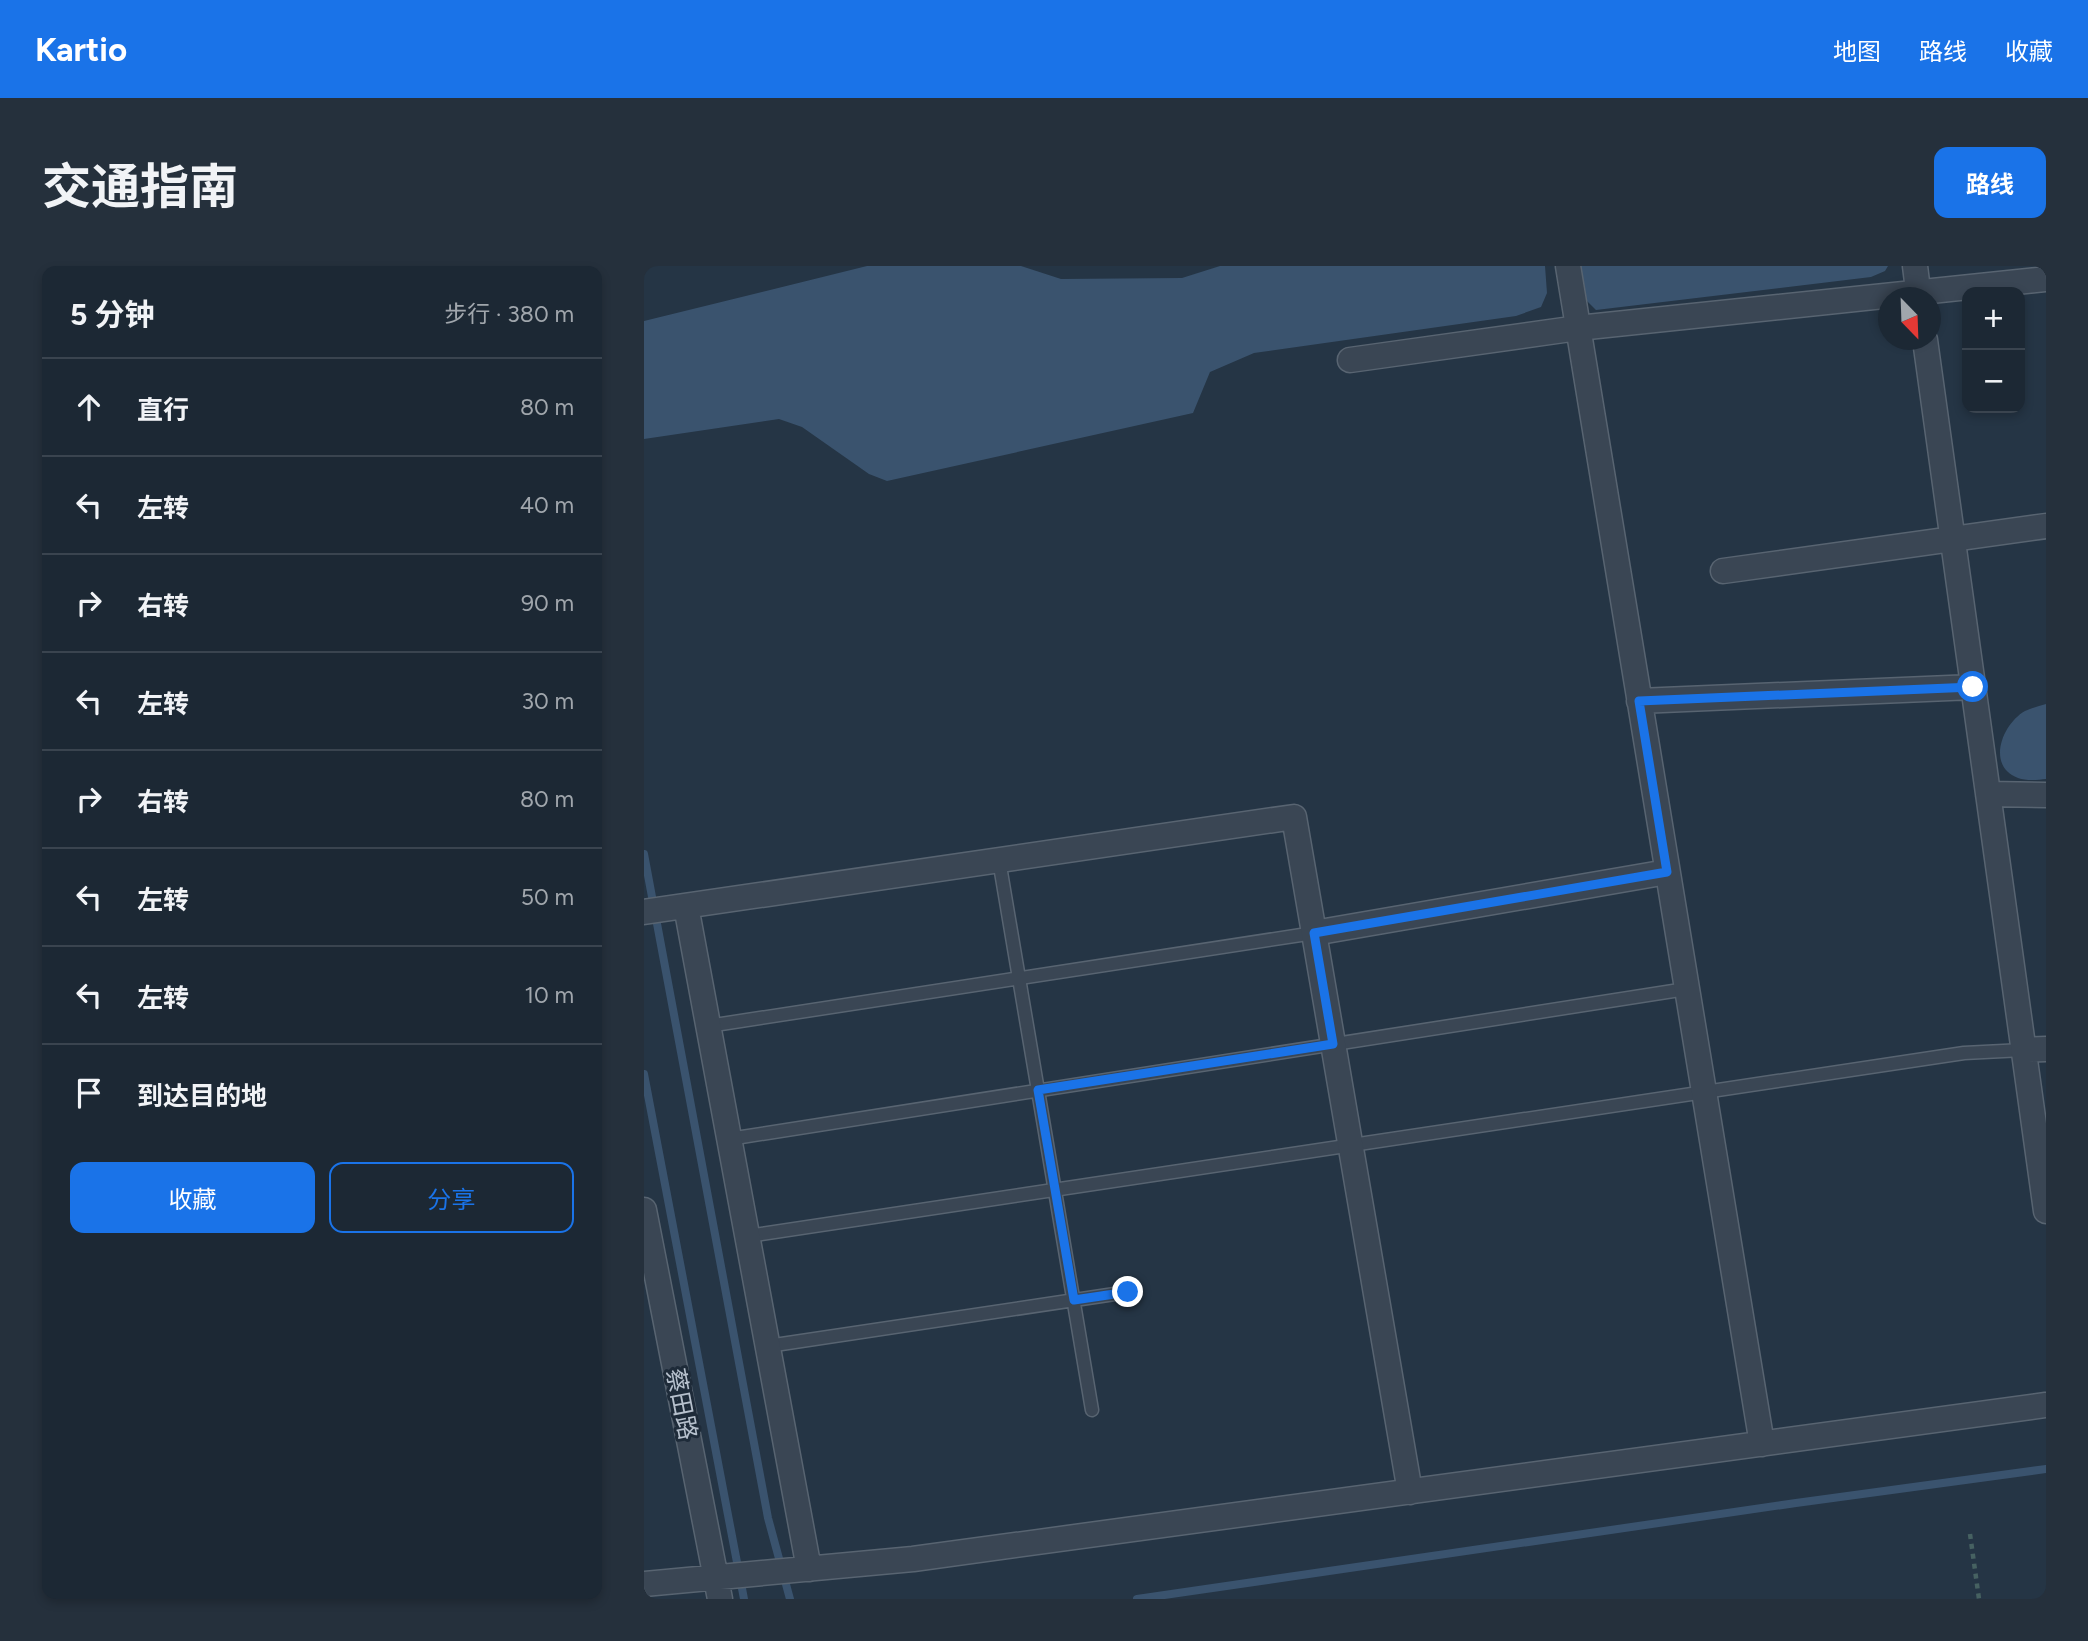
<!DOCTYPE html>
<html lang="zh">
<head>
<meta charset="utf-8">
<style>
	:root { --surface:#1c2834; --page:#25303c; --text:#f1f3f6; --muted:#a0a6ac; --line:#3a444f; --accent:#1a73e8 }
	body { margin:0; font-family:Figtree,"Noto Sans SC",sans-serif; background:var(--page); color:var(--text) }
	.controls { position:absolute; right:21px; top:21px; display:grid; overflow:hidden; border-radius:14px; box-shadow:0 4px 10px #0003 }
	.controls button { width:63px; height:63px; display:grid; place-items:center; padding:0; border:0; border-bottom:2px solid var(--line); background:var(--surface); color:var(--text); font:35px sans-serif }
	.compass { position:absolute; left:1234px; top:21px; width:63px; height:63px; border-radius:50%; background:var(--surface); box-shadow:0 4px 10px #0003; rotate:157deg }
	.stop { position:absolute; width:21px; height:21px; margin:-16px; border:5px solid #1a73e8; border-radius:50%; background:#fff }
	.stop.end { background:#1a73e8; border-color:#fff; box-shadow:0 2px 7px #0008 }
	.list { margin:0; padding:0; list-style:none }
	h2 { display:flex; justify-content:space-between; align-items:center; height:91px; margin:0; padding:0 28px; font-size:30px }
	h2 small { font-size:23px; font-weight:400; color:var(--muted) }
	.list li { display:grid; grid-template-columns:46px 1fr auto; gap:21px; align-items:center; box-sizing:border-box; height:98px; padding:0 28px; border-top:2px solid var(--line) }
	.list b { display:block; font-size:26px; white-space:nowrap }
	.list em { font-size:23px; font-style:normal; color:var(--muted) }
	.actions { display:flex; gap:14px; padding:21px 28px }
	.actions a { flex:1; padding:16px 0; border:2px solid var(--accent); border-radius:14px; text-align:center; font-size:24px; color:var(--accent) }
	.actions .main { background:var(--accent); color:#fff }
	.icon { flex:none; width:38px; height:38px; fill:none; stroke:currentColor; stroke-width:2; stroke-linecap:round; stroke-linejoin:round }
	.map { position:relative; flex:none; width:1402px; height:1333px; overflow:hidden; border-radius:14px }
	header { display:flex; align-items:center; gap:42px; box-sizing:border-box; height:98px; padding:0 35px; background:var(--accent); color:#fff }
	header strong { font-size:33px }
	nav { display:flex; gap:38px; margin-inline-start:auto; font-size:24px }
	.intro { display:flex; align-items:center; justify-content:space-between; box-sizing:border-box; height:168px; padding:0 42px }
	h1 { margin:0; font-size:49px }
	.button { padding:18px 32px; border-radius:14px; background:var(--accent); color:#fff; font-size:24px; font-weight:700 }
	main { display:flex; gap:42px; padding:0 42px }
	aside { flex:1; background:var(--surface); border-radius:14px; box-shadow:0 4px 10px #0003 }
	.map>svg:first-child { display:block }
</style>
</head>
<body>
<header>
<strong>Kartio</strong>
<nav><a>地图</a><a>路线</a><a>收藏</a></nav>
</header>
<div class="intro"><h1>交通指南</h1><a class="button">路线</a></div>
<main>
<aside>
<h2>5 分钟<small>步行 · 380 m</small></h2>
<ul class="list">
<li><svg class="icon" aria-label="ahead" viewBox="0 0 24 24"><path d="M12 20V5M6 11l6-6 6 6"/></svg><div><b>直行</b></div><em>80 m</em></li>
<li><svg class="icon" aria-label="left" viewBox="0 0 24 24"><path d="M17 20v-9H6M10 6l-5 5 5 5"/></svg><div><b>左转</b></div><em>40 m</em></li>
<li><svg class="icon" aria-label="right" viewBox="0 0 24 24"><path d="M7 20v-9h11M14 6l5 5-5 5"/></svg><div><b>右转</b></div><em>90 m</em></li>
<li><svg class="icon" aria-label="left" viewBox="0 0 24 24"><path d="M17 20v-9H6M10 6l-5 5 5 5"/></svg><div><b>左转</b></div><em>30 m</em></li>
<li><svg class="icon" aria-label="right" viewBox="0 0 24 24"><path d="M7 20v-9h11M14 6l5 5-5 5"/></svg><div><b>右转</b></div><em>80 m</em></li>
<li><svg class="icon" aria-label="left" viewBox="0 0 24 24"><path d="M17 20v-9H6M10 6l-5 5 5 5"/></svg><div><b>左转</b></div><em>50 m</em></li>
<li><svg class="icon" aria-label="left" viewBox="0 0 24 24"><path d="M17 20v-9H6M10 6l-5 5 5 5"/></svg><div><b>左转</b></div><em>10 m</em></li>
<li><svg class="icon" aria-label="arrive" viewBox="0 0 24 24"><path d="M6 21V4h12l-3 4 3 4H6"/></svg><div><b>到达目的地</b></div></li>
</ul>
<div class="actions"><a class="main">收藏</a><a>分享</a></div>
</aside>
<div class="map">
<svg width="1402" height="1333" viewBox="0 0 1402 1333">
	<rect width="100%" height="100%" fill="#253545"/>
	<!-- water -->
	<path fill="#3a536e" d="M223,0H377L417,13L538,12L576,0H901L903,27L897,41L872,50L610,87L566,106L549,147L243,215L225,208L158,161L135,153L0,173V55Z
		M933,0H1244L1241,5L1227,11L952,44L940,32Z
		M1402,438V513C1394,514 1382,515 1374,512C1342,500 1358,458 1381,445C1387,442 1395,440 1402,438Z"/>
	<g fill="none" stroke-linecap="round" stroke-linejoin="round">
		<!-- stream -->
		<path stroke="#3a536e" stroke-width="8" d="M0,588L124,1252L146,1333
			M0,808L100,1333
			M493,1333L1152,1237L1402,1203"/>
		<defs>
			<path id="lane" d="M355,594L448,1144
				M64,760L670,667
				M85,873L1042,723
				M104,970L1320,787L1379,784
				M124,1080L484,1026"/>
			<path id="street" d="M924,0L1118,1178
				M1271,0L1275,32
				M1281,74L1402,945
				M706,94L934,62L1402,13
				M1079,305L1402,260
				M995,435L1329,421
				M1344,528L1402,529
				M42,640L165,1303
				M0,646L650,551L670,667L1023,606
				M670,667L766,1226
				M1379,784L1402,783
				M0,944L76,1333
				M0,1318L269,1293L1402,1139"/>
		</defs>
		<!-- lane casing -->
		<use href="#lane" stroke="#586471" stroke-width="15"/>
		<!-- street casing -->
		<use href="#street" stroke="#586471" stroke-width="27"/>
		<!-- path -->
		<path stroke="#466161" stroke-width="4.5" stroke-dasharray="5 5" stroke-linecap="butt" d="M1326,1268L1335,1333"/>
		<!-- lane -->
		<use href="#lane" stroke="#3a4654" stroke-width="12"/>
		<!-- street -->
		<use href="#street" stroke="#3a4654" stroke-width="24"/>
	</g>
	<g fill="none" stroke-linecap="round" stroke-linejoin="round">
		<!-- route -->
		<path stroke="#1a73e8" stroke-width="9" d="M484,1026L430,1034L394,824L689,778L670,667L1023,606L995,435L1329,421"/>
	</g>
	<g text-anchor="middle" dominant-baseline="central" stroke-width="6" stroke-linejoin="round" paint-order="stroke">
		<!-- street labels -->
		<g font-size="24" fill="#b7c1cd" stroke="#1e2b39">
			<text transform="translate(38 1138) rotate(79)">蔡田路</text>
		</g>
	</g>
</svg>
<div class="controls">
<button>+</button>
<button>−</button>
</div>
<svg class="compass" viewBox="-18 -18 36 36"><path d="M0-13l5 13h-10z" fill="#e53935"/><path d="M0 13l5-13h-10z" fill="#a0a6ac"/></svg>
<div class="stop" style="left:1329px;top:421px"></div>
<div class="stop end" style="left:484px;top:1026px"></div>
</div>
</main>
</body>
</html>
